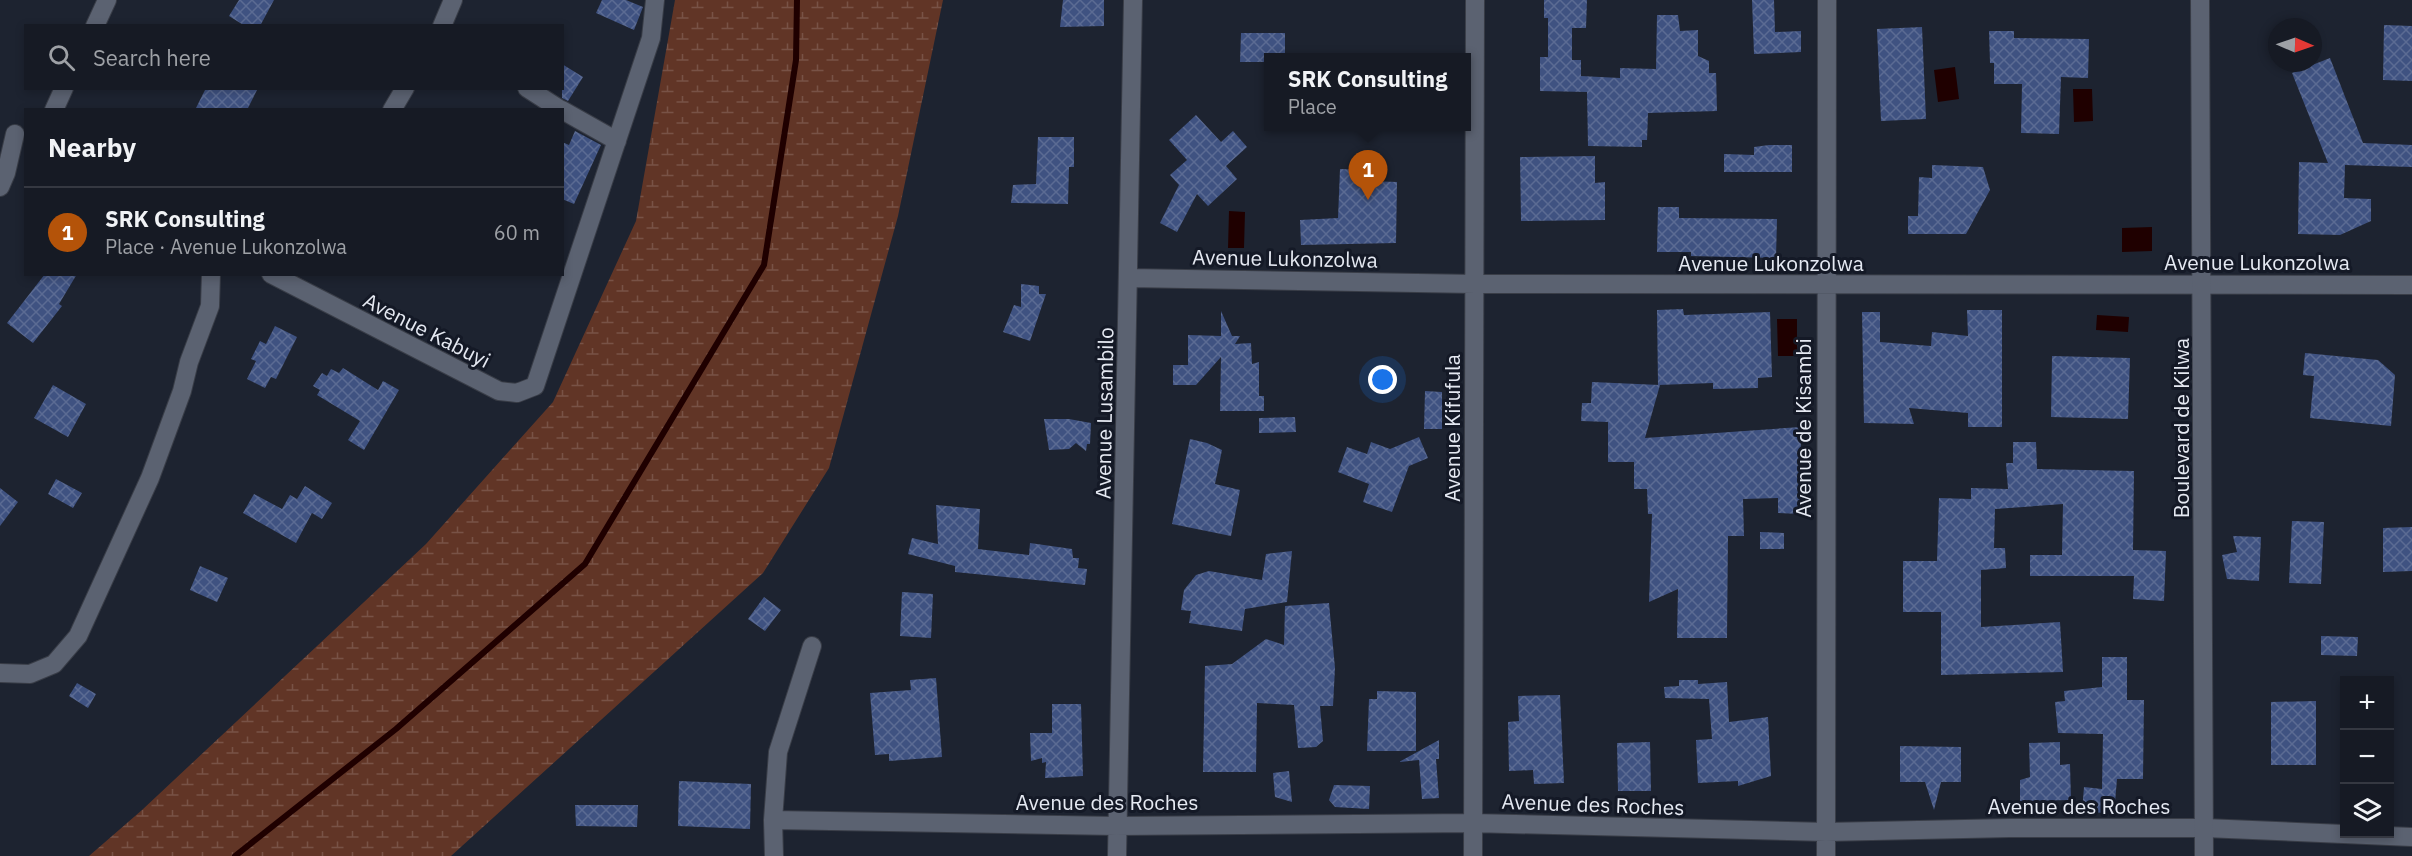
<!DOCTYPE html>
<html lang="en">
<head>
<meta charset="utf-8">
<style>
	:root { --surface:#161a24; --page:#1f232c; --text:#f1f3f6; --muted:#9ea1a6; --line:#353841; --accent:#b45309 }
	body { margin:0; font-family:"IBM Plex Sans",sans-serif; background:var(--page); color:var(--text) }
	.controls { position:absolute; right:18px; bottom:18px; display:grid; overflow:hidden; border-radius:0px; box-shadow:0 3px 9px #0003 }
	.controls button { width:54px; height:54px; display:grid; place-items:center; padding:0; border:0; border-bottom:2px solid var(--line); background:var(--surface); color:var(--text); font:30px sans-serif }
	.compass { position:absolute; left:2268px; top:18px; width:54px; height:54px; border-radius:50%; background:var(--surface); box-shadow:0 3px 9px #0003; rotate:92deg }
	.you { position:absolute; left:1383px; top:380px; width:21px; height:21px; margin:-15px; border:4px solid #fff; border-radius:50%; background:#1a73e8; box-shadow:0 0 0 9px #1a73e833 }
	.badge { display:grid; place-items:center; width:39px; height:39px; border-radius:50%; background:var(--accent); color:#fff; font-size:20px; font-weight:700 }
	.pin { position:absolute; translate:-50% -50px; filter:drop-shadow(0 2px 3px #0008) }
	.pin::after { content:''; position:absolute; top:32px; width:21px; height:18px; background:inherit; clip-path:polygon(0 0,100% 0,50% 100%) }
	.popup { position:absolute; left:1264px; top:53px; width:207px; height:78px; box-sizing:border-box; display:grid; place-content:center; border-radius:0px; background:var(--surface); filter:drop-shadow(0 2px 4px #0005); font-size:20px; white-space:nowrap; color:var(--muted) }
	.popup b { font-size:22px; color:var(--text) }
	.popup::after { content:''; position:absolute; left:50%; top:100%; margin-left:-12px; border:12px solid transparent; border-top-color:var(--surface) }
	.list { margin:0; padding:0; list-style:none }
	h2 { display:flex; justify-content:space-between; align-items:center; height:78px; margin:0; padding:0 24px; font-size:26px }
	h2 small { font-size:20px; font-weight:400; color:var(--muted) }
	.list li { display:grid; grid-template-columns:39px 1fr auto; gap:18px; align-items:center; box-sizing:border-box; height:90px; padding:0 24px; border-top:2px solid var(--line) }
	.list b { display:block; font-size:22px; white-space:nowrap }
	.list p { margin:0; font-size:20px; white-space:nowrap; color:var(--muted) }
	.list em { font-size:20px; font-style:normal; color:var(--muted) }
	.icon { flex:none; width:33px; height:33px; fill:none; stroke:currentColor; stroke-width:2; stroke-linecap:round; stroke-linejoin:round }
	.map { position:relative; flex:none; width:2412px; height:856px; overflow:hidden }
	.search { position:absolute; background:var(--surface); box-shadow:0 3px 9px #0003; left:24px; top:24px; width:540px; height:66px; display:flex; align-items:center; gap:15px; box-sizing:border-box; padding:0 21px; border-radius:0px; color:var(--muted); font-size:22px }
	.panel { position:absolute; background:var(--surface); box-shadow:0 3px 9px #0003; left:24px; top:108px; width:540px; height:168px; border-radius:0px }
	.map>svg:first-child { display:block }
</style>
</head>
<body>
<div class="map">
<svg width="2412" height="856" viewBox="0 0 2412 856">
	<defs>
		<pattern id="wetland-marsh" width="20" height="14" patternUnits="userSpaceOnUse" patternTransform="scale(1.5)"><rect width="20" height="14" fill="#613526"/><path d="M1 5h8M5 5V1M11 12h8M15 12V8" fill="none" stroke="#785246"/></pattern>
		<pattern id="building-cross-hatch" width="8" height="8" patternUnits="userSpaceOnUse" patternTransform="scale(1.5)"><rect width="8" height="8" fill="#3f5281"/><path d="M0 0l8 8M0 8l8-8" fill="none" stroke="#5b6b93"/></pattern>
	</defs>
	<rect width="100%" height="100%" fill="#1d2330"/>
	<!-- wetland -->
	<path fill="url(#wetland-marsh)" d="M675,0H943L898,216L829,468L763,573L451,856H89L142,810L426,544L553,402L636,221Z"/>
	<!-- water -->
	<path fill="#1f0000" d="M1955,67L1959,99L1938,102L1934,70Z
		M2073,89H2092L2093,121L2074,122Z
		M1229,211L1245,212L1244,248H1228Z
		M2152,227V251L2122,252V228Z
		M2097,315L2129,317L2128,332L2096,330Z
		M1777,319H1797V356H1778Z"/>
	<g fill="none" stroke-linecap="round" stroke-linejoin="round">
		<!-- stream -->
		<path stroke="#1f0000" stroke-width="6" d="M235,856L396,729L585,564L764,265L796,60L797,0"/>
	</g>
	<!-- building -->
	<path fill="url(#building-cross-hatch)" d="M239,0H274L260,26H245L229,16Z
		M602,0H626L643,7L634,30L596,13Z
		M1063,0H1104V26L1060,27Z
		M1544,0H1587L1586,28H1572V60H1581V76L1620,78V68L1656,69L1657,15H1678L1680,31L1698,30V56L1709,61V73H1716L1717,111L1648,113L1647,140H1642V147L1588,146L1587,92L1540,91V57H1548V18H1544Z
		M1752,0H1774L1775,32L1801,31V52L1754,54Z
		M2384,25L2412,26V81L2383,80Z
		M1922,27L1926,119L1881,121L1877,29Z
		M1989,31H2014V38L2089,39L2088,78L2061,77L2059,134L2021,133L2022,84H1994V63H1990Z
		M1241,33H1285V57H1269V62H1240Z
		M2330,58L2363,143L2412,145V167L2345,165L2344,198L2371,199V221L2340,235L2298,234L2299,162L2328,163L2292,73Z
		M562,64L583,77L568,101L562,98Z
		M206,88H258L247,110H195Z
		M1196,115L1221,142L1233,131L1247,147L1226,166L1237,179L1208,206L1197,194L1177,232L1160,223L1179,185L1170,175L1187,160L1169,140Z
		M575,131L601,145L574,204L562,199V142L569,145Z
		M1038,137H1074V167H1069L1068,204L1011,203L1013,185L1036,184Z
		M1769,145H1792V172H1724V154L1754,155V147Z
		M1595,156V183L1605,182V220L1521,221L1520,157Z
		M1932,165L1983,167L1990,190L1966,234H1908V216H1918L1919,177L1932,178Z
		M1340,169L1369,170V181L1397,182L1396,243L1301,245L1300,220L1338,218Z
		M1658,207H1679V218L1777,219L1776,258L1691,256V252H1657Z
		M45,274H77L59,304L62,306L33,343L7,323Z
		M1021,284L1039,286V294H1046L1030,341L1003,332L1014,305L1021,307Z
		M1683,309L1684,315L1770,312L1772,377L1758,378V388L1713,389V383L1658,385L1657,310Z
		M1967,310H2002V427H1968V413L1909,408L1914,424L1864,423L1862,312H1880V342L1931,346L1932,332L1968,336Z
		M1221,311L1232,336H1240L1235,344L1251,343L1252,364L1259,362V396H1264V411H1220L1221,357L1196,385H1173V365H1188V335L1221,336Z
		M275,326L297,337L276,379L271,377L265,388L247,379L256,361L251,359L260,341L266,344Z
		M2305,353L2378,360L2395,375L2391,426L2310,418L2314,376L2303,375Z
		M2052,356L2130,358L2128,419L2051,417Z
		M343,368L378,390L383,381L399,390L364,450L348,440L360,421L317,395L320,390L313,386L322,373L327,376L331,369L339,373Z
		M1592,382L1660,385L1645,438L1801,427L1800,514L1778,513V498L1743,499L1744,536H1728L1727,638H1677L1678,589L1649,602L1652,514H1648L1647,489H1634V462H1608V422L1581,421L1582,403H1591Z
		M53,385L86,404L68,437L34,418Z
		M1425,391L1442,392V429H1424Z
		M1295,417L1296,432L1259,433V418Z
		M1044,419H1069L1091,423L1090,444H1087L1086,451L1076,443L1069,449L1049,450Z
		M1419,437L1428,458L1409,466L1392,512L1363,502L1369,484L1338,472L1347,447L1367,454L1371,442L1390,449Z
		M1190,439L1207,443L1222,450L1215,484L1240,490L1231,536L1172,524Z
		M2013,442H2036L2037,469L2134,471L2133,550L2166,551L2164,601L2133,599L2134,576H2030V555H2062L2063,504L1995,509L1994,548H2005L2006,568L1981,570V627L2060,622L2063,672L1941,675V612H1903V561H1937L1939,498L1971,499V488L2008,489L2006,463H2013Z
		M56,479L82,493L73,508L48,494Z
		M305,486L332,503L322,519L312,513L296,543L243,513L254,494L282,509L290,495L297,499Z
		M0,488L18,502L0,526Z
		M936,505L980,509L978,549L1029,555L1030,543L1072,549L1073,558H1079L1078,568L1087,569L1085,585L955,572V566L908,554L912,538L938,544Z
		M2292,521L2324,522L2321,584L2289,583Z
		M2412,527V571L2383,572V528Z
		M1760,532L1784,533V549H1760Z
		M2233,536L2261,537L2259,581L2227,579L2222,555L2237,552Z
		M1292,551L1287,602L1245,609L1242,631L1189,623L1191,611L1181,610L1184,590L1196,575L1209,571L1262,580L1266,554Z
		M200,566L228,578L217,602L190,590Z
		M902,592L933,594L931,638L900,636Z
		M764,597L781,610L765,631L748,619Z
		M1329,603L1335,668L1333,706H1320L1323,741L1316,747L1298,748L1294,705L1257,703L1256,772H1203L1205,666L1232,664L1266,639L1284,645L1285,606Z
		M2321,636L2358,637L2357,656L2321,655Z
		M2102,657H2127V700H2144L2143,779H2117L2114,814L2082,811L2084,787L2102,789L2103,734L2058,733L2055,702L2065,701L2064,691L2102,687Z
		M936,678L942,757L889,761V754L875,755L870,693L911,690L910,680Z
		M1679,680H1698V684L1727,682L1729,722L1768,717L1771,776L1738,786V781L1698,783L1696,740L1712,739L1709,699L1665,698L1664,687L1679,686Z
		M77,683L96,694L88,708L69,696Z
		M1377,691L1416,692V751H1367L1369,699H1377Z
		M1560,695L1564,783L1534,784L1533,770L1509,771L1508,722L1519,721L1518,696Z
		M2316,701V765H2271V702Z
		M1052,704H1081L1083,776L1045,778L1046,762L1042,763V758L1031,761L1030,733H1052Z
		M1439,740V759H1436L1439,798L1422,799L1419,760L1399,762Z
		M1650,742L1651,791H1618L1617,743Z
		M2060,742V765L2070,764L2071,800L2020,801V780L2030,777L2029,743Z
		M1900,746L1961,747V782H1941L1934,810L1925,782H1900Z
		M1289,771L1292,802L1275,797L1273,773Z
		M679,781L751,784L750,829L678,826Z
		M1334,785L1370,786L1369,809L1335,807L1329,800Z
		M575,805H638L637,827L576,826Z"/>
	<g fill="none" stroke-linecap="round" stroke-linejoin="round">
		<defs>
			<path id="street" d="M95,26L107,0
				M442,26L453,0
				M527,88L561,110
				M54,110L64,88
				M392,110L405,88
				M562,110L617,141
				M0,187L6,173L15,134
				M271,274L499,391L517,393L535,386L651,38L655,0
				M1130,278L1475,284L2412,285
				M0,673L30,674L54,664L78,636L150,478L182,391L189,362L210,306L211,274
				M773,820L1116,826L1472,823L1826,832L2010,828H2205L2412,837
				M774,856L773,820L778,752L812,646
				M1117,856L1133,0
				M1473,856L1475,0
				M1826,856L1827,0"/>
			<path id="secondary" d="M2200,0L2204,856"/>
		</defs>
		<!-- street casing -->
		<use href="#street" stroke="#393d47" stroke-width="20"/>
		<!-- secondary casing -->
		<use href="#secondary" stroke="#393d47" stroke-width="20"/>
		<!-- street -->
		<use href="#street" stroke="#5b6271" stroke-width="18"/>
		<!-- secondary -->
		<use href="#secondary" stroke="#5b6271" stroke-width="18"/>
	</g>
	<g text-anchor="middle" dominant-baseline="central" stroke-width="6" stroke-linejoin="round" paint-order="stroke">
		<!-- street labels -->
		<g font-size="21" fill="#e5e9f2" stroke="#141926">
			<text transform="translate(1285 258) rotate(1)">Avenue Lukonzolwa</text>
			<text x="2257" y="262">Avenue Lukonzolwa</text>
			<text x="1771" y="263">Avenue Lukonzolwa</text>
			<text transform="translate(427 330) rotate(27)">Avenue Kabuyi</text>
			<text transform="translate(1104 413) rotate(-89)">Avenue Lusambilo</text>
			<text transform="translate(1452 428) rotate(-90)">Avenue Kifufula</text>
			<text transform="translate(1803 428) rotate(-90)">Avenue de Kisambi</text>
			<text transform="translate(2181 428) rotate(-90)">Boulevard de Kilwa</text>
			<text x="1107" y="802">Avenue des Roches</text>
			<text transform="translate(1593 804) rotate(2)">Avenue des Roches</text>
			<text x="2079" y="806">Avenue des Roches</text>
		</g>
	</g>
</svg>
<div class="controls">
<button>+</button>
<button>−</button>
<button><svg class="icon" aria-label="layers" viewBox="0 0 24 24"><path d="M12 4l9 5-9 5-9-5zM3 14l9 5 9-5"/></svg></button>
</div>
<svg class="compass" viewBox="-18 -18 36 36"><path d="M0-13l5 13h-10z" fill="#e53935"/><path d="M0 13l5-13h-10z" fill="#9ea1a6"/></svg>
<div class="you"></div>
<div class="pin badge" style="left:1368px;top:200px">1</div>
<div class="popup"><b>SRK Consulting</b>Place</div>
<div class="search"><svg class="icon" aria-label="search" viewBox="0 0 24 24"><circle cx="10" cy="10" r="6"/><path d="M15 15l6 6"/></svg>Search here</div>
<section class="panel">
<h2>Nearby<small></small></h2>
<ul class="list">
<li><span class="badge">1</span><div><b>SRK Consulting</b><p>Place · Avenue Lukonzolwa</p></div><em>60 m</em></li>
</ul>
</section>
</div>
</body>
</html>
